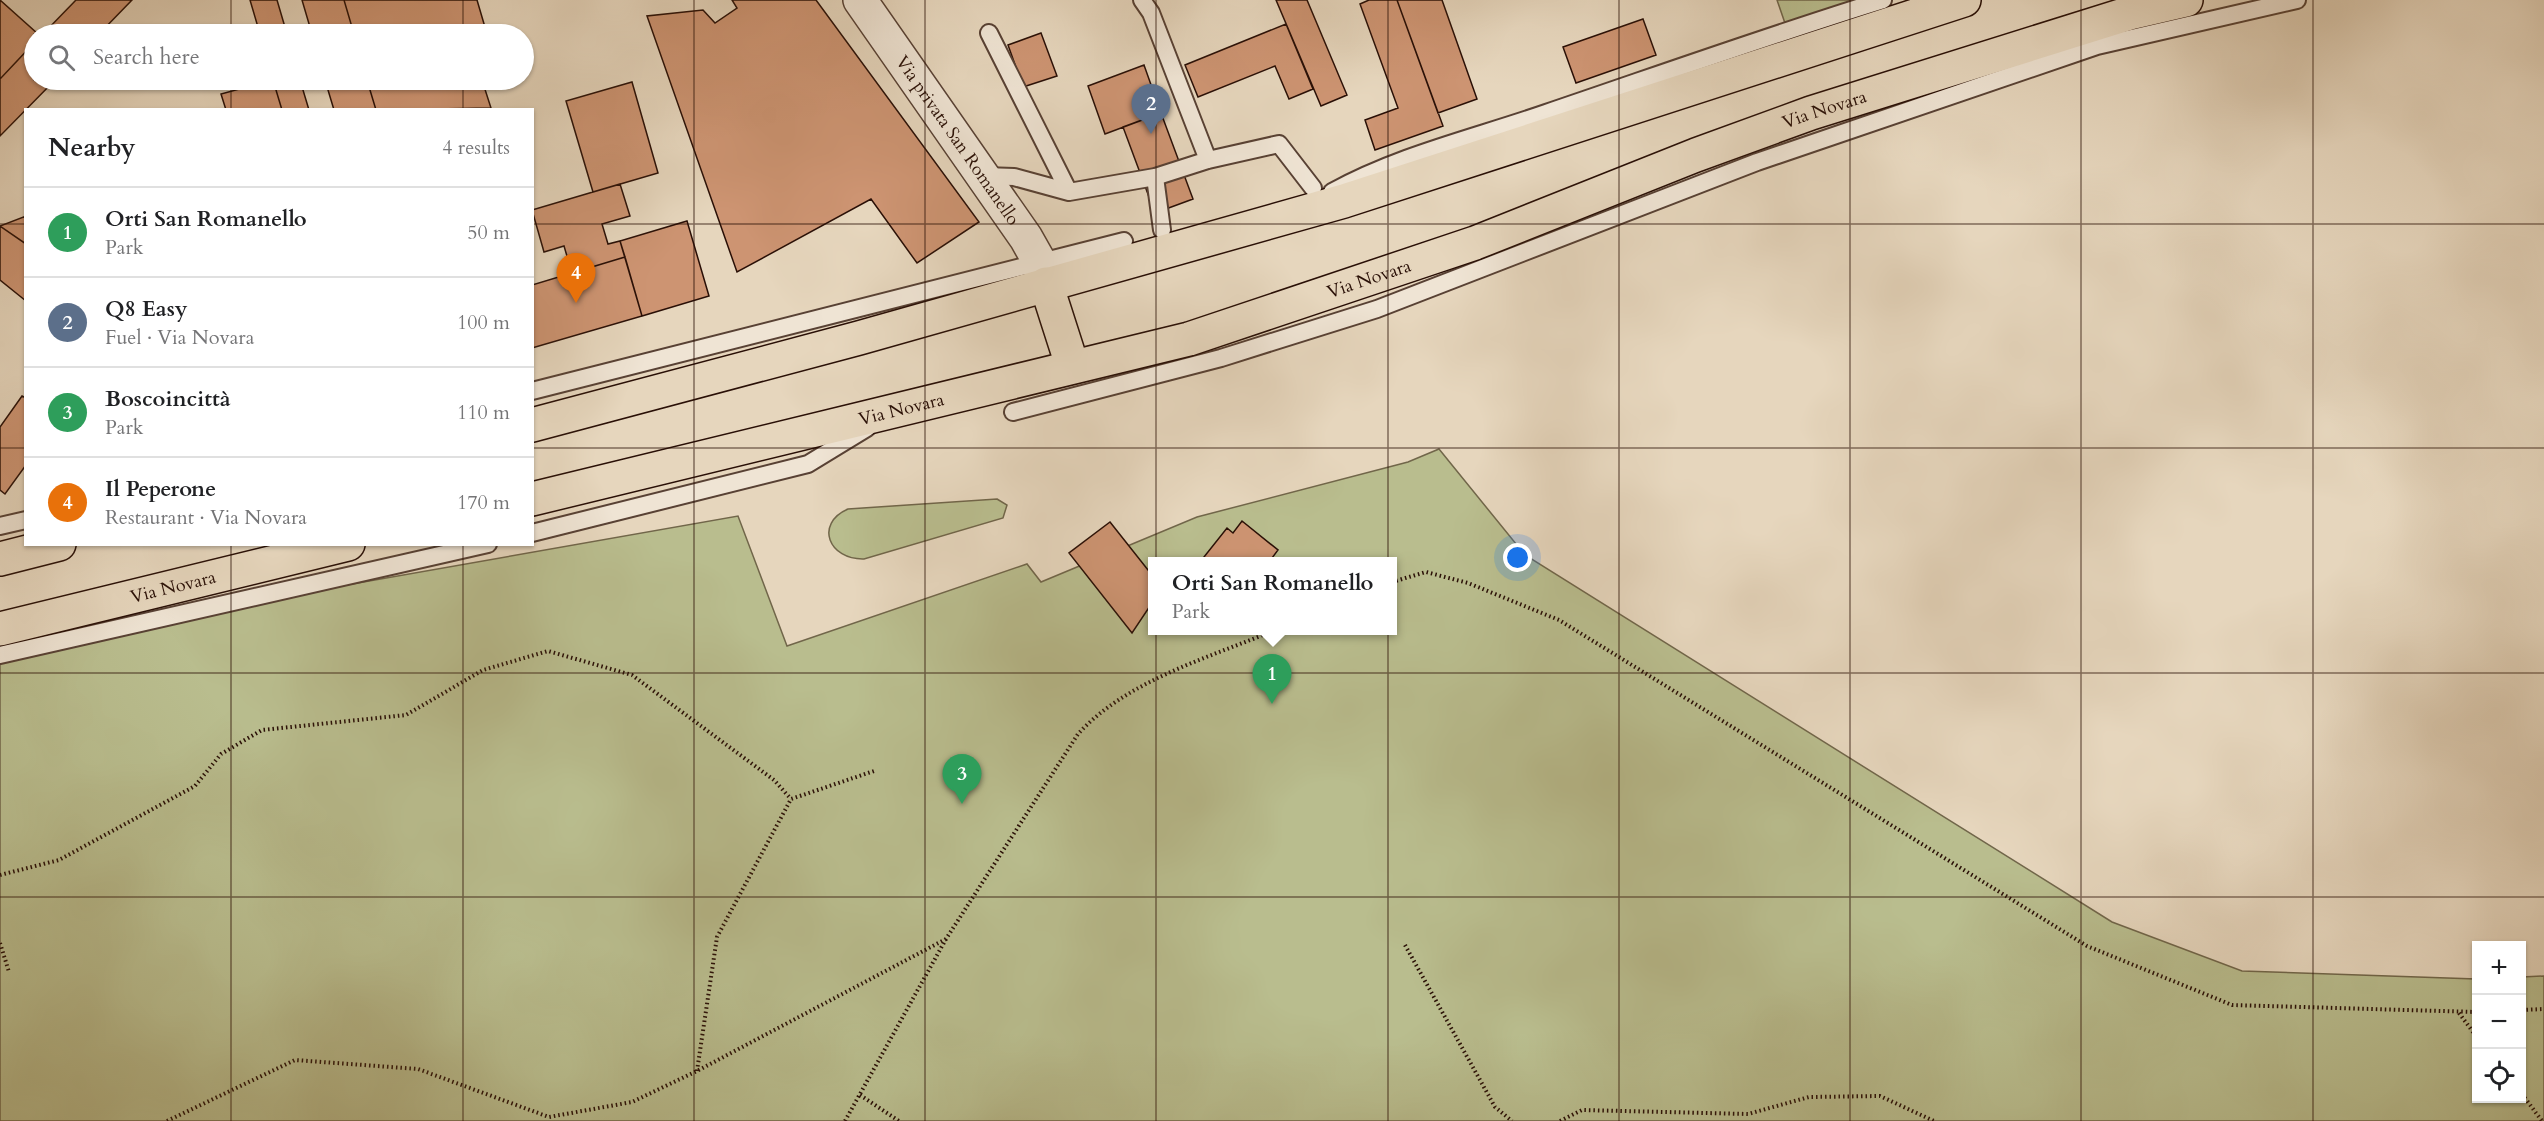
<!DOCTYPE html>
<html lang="en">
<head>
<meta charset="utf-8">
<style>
	:root { --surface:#fff; --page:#f6f6f6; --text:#202124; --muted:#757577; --line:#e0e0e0; --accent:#ea580c }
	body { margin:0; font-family:Cardo,serif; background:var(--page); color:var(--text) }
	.controls { position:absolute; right:18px; bottom:18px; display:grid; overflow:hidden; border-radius:0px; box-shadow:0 2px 4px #0004 }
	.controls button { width:54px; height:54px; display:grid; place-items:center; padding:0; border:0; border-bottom:2px solid var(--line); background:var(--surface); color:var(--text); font:30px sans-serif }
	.you { position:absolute; left:1518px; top:558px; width:21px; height:21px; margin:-15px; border:4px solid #fff; border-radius:50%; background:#1a73e8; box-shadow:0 0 0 9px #1a73e833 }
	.badge { display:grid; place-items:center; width:39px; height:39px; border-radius:50%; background:var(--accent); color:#fff; font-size:20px; font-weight:700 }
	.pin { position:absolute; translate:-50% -50px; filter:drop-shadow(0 2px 3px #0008) }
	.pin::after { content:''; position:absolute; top:32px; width:21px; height:18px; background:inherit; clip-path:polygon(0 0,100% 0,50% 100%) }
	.popup { position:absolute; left:1148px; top:557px; width:249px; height:78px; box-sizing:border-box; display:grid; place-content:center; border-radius:0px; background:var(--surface); filter:drop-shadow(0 2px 4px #0005); font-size:20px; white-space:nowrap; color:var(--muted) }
	.popup b { font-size:22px; color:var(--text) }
	.popup::after { content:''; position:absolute; left:50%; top:100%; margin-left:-12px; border:12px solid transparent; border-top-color:var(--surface) }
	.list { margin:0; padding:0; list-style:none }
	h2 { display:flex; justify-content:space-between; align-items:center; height:78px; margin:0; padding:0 24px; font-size:26px }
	h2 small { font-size:20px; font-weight:400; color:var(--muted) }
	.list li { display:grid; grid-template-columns:39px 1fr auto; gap:18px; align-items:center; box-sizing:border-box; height:90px; padding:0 24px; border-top:2px solid var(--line) }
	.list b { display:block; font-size:22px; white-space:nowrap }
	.list p { margin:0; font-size:20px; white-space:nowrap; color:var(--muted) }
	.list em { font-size:20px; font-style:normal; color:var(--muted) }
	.icon { flex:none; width:33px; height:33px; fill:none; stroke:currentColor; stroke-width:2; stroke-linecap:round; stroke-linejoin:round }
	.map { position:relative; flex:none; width:2544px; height:1121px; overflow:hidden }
	.search { position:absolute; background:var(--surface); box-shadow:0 2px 4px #0004; left:24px; top:24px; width:510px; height:66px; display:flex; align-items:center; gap:15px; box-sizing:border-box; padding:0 21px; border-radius:33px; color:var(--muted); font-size:22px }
	.panel { position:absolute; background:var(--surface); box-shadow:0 2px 4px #0004; left:24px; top:108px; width:510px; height:438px; border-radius:0px }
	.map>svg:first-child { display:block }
</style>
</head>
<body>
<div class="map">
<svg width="2544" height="1121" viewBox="0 0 2544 1121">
	<rect width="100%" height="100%" fill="#e6d6bd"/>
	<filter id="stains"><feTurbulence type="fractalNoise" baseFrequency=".00333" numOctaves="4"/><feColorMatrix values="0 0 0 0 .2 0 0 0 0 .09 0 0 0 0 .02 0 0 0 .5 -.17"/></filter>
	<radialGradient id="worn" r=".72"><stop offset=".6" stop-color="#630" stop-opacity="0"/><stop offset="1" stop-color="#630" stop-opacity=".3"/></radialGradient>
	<!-- green -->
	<path fill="#b9bd8e" stroke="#71664a" stroke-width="1.5" fill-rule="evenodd" d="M1777,0H1882L1787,29Z
		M1439,449L1525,555L2112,922L2242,971L2476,979V1098H2522V977L2544,976V1121H0V646L738,516L787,646L1027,564L1041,582L1197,517L1408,462ZM1152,562H1392V630H1152Z
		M997,499L1007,505L1003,518L864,559C829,560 814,524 848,509Z"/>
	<!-- building -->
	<path fill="#cd9472" stroke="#290f06" stroke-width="1.5" d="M0,0L38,34H34V43L0,79Z
		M76,0H132L99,34H43Z
		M250,0H277L287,34H260Z
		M302,0H344L354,34H312Z
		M344,0H477L487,34H354Z
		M732,0H816L979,222L917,263L871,199L737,272L647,16L703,10L715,23L737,8Z
		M1276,0H1307L1347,95L1321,106Z
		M1369,0H1397L1443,126L1375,150L1365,120L1398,108L1360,4Z
		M1397,0H1442L1477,99L1438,113Z
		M1643,19L1656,55L1576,83L1563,47Z
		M1286,24L1313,89L1289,99L1275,66L1198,97L1185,65Z
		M1041,33L1057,76L1023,87L1008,45Z
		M34,43V80H55L0,136V79Z
		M1144,65L1161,113L1105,134L1088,86Z
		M273,80H300L309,110H282Z
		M273,80L282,110H226L221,94Z
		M325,80H367L376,110H334Z
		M367,80H482L491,108L376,110Z
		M632,82L658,173L593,192L566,101Z
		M1161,113L1193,199L1155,213L1123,127Z
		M620,184L630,216L602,224L608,244L620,241L625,257L572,273L564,246L544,252L532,210Z
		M26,216V244L0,226Z
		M687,221L709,296L642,316L620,241Z
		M0,226L26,244V301L0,280Z
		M625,257L642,316L532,348V285Z
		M22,396L26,398V465L5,494L0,490V427Z
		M1242,521L1278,550L1269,562H1200L1227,528L1233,533Z
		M1110,522L1152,575V603L1132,633L1069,553Z"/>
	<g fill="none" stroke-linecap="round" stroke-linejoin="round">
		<defs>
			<path id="service" d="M1142,0L1151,13L1208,160
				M989,33L1069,192
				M984,176L1014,177L1069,192L1155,177L1208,160L1279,144L1313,188
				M1155,177L1162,230
				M1332,192C1399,155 1474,138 1546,113C1658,75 1770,35 1883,0
				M532,391L1124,241
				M1013,412L1221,358L1377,309L1757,162L2097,46L2297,0
				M0,526L26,520
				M532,533L808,464L867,428
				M0,655L488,544"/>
			<g id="minor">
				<path id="s1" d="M860,0L1026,238L1039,261L1046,284"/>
			</g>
			<g id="primary">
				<path d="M1046,284L1072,365"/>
				<path d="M532,425L859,338L1344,201L1964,0"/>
				<path id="s2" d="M532,499L1189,339L1475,243L1696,155L1811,113L2130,13L2186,0"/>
				<path d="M0,559L59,544"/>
				<path id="s3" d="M0,629L348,544"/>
			</g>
		</defs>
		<!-- service casing -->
		<use href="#service" stroke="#584134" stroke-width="20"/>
		<!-- minor casing -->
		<use href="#minor" stroke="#584134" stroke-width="36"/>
		<!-- primary casing -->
		<use href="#primary" stroke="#290f06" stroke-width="36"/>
		<!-- path -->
		<path stroke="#290f06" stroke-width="4" stroke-dasharray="1.5 3" stroke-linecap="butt" d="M1392,582L1426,572L1468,583L1559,620L2087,946L2232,1005L2476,1012
			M0,875L59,860L195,786L221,754L262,730L406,715L483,670L548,651L632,675L774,780L791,799
			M0,943L9,972
			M1405,945L1495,1107L1512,1121
			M2522,1010L2544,1009
			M2459,1013L2476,1036
			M697,1071L717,937L791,799L874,771
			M2522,1094L2542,1121
			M860,1095L899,1121
			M167,1121L295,1060L418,1069L549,1117L632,1102L697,1071L946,939
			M845,1121L946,939L1078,734C1127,680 1209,658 1275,630
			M1560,1121L1582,1110L1748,1114L1809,1097L1880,1096L1934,1121"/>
		<!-- service -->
		<use href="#service" stroke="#efe4d4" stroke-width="16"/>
		<!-- minor -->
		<use href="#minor" stroke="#efe4d4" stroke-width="33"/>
		<!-- primary -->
		<use href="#primary" stroke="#e6d6bd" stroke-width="33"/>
	</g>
	<!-- grid -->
	<path fill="none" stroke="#290f06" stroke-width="1.5" stroke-opacity="0.55" d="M231,0V34M463,0V34M694,0V1121M925,0V1121M1156,0V1121M1388,0V1121M1619,0V1121M1850,0V1121M2081,0V1121M2313,0V1121M231,80V110M463,80V110M0,224H26M532,224H2544M0,448H26M532,448H2544M231,544V1121M463,544V1121M0,673H2544M0,897H2544"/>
	<g text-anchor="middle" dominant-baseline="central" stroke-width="4.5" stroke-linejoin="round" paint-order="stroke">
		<!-- street labels -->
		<g font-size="18" fill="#290f06" stroke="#efe4d4">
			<text stroke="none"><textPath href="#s2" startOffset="1352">Via Novara</textPath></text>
			<text stroke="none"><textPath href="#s1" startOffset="171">Via privata San Romanello</textPath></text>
			<text stroke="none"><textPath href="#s2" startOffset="866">Via Novara</textPath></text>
			<text stroke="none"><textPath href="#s2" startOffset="380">Via Novara</textPath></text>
			<text stroke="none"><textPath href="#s3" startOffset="178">Via Novara</textPath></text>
		</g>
	</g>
	<rect width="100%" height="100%" filter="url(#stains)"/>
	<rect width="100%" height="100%" fill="url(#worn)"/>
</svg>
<div class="controls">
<button>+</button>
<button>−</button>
<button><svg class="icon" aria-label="locate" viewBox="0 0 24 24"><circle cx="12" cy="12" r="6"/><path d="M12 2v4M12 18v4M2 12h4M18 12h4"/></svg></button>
</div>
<div class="you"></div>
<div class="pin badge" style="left:1272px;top:704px;background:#2e9e5b">1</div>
<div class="popup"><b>Orti San Romanello</b>Park</div>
<div class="pin badge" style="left:1151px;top:134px;background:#5c6f8a">2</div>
<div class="pin badge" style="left:962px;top:804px;background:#2e9e5b">3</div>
<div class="pin badge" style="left:576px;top:303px;background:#e8710a">4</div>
<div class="search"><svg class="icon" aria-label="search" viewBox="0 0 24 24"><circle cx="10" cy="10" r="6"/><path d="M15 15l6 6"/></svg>Search here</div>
<section class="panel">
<h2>Nearby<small>4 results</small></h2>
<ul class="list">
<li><span class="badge" style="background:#2e9e5b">1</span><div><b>Orti San Romanello</b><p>Park</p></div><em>50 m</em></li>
<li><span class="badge" style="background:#5c6f8a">2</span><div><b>Q8 Easy</b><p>Fuel · Via Novara</p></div><em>100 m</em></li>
<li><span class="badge" style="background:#2e9e5b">3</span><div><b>Boscoincittà</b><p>Park</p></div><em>110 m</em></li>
<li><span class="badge" style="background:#e8710a">4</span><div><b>Il Peperone</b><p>Restaurant · Via Novara</p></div><em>170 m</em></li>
</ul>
</section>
</div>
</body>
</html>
